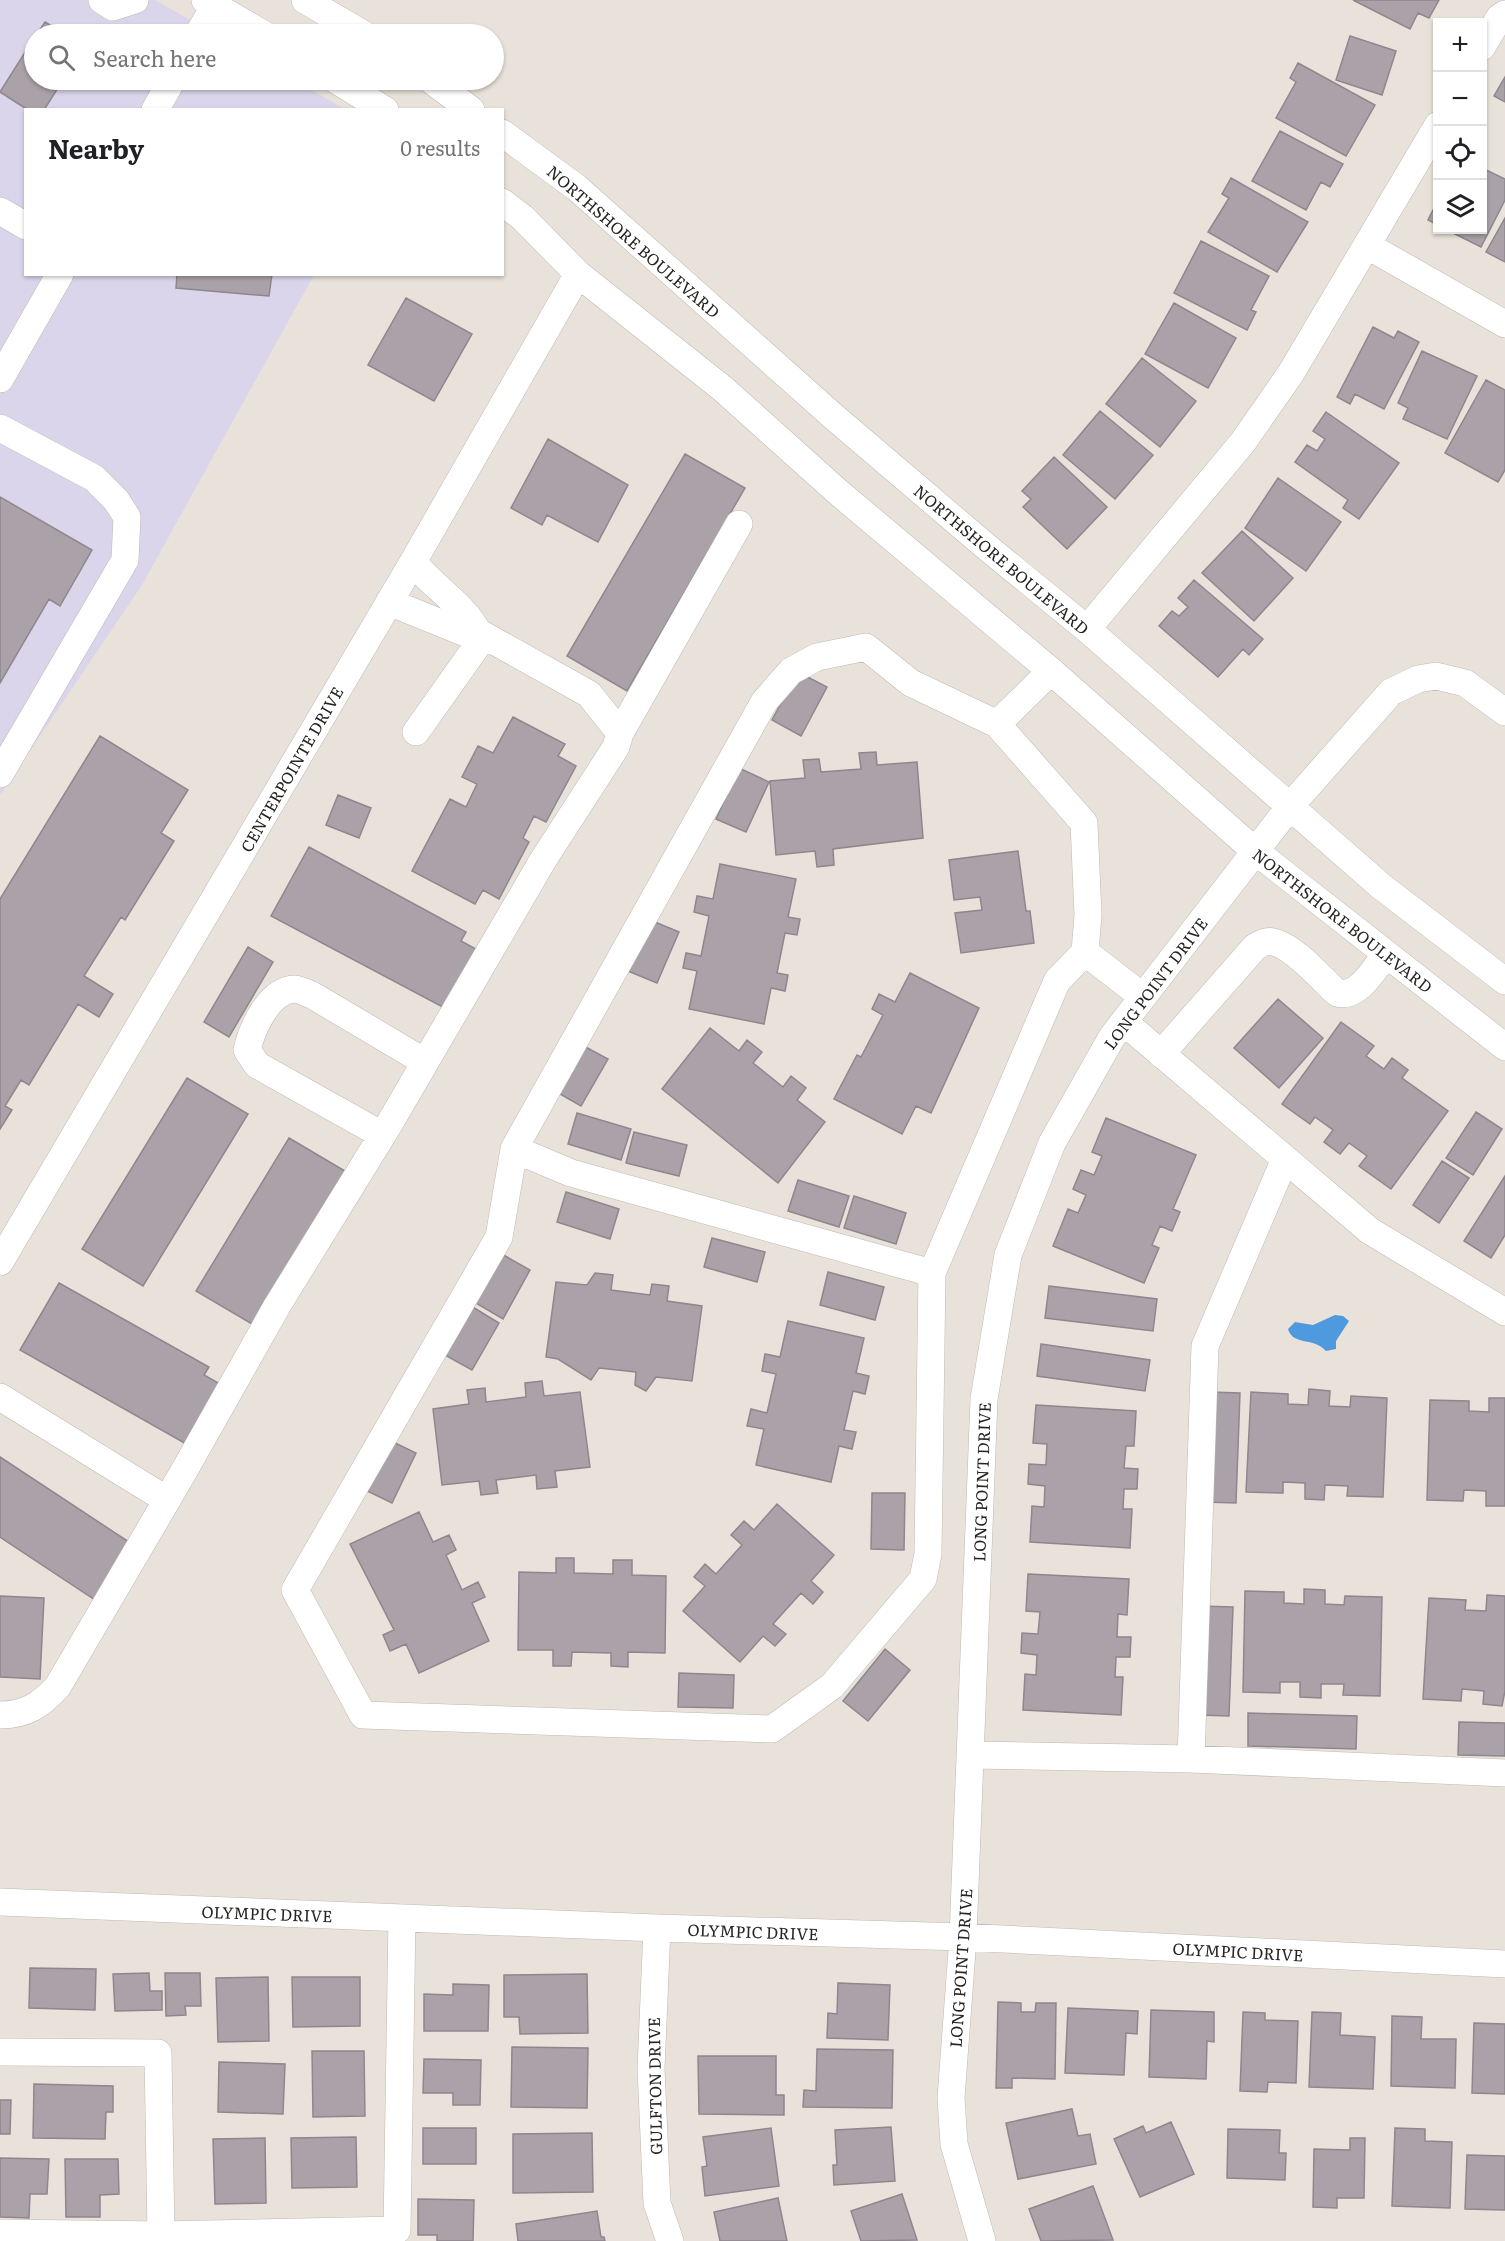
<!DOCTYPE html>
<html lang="en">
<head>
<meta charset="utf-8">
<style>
	:root { --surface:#fff; --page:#f2f2f2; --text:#202124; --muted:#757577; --line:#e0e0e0 }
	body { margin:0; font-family:Literata,serif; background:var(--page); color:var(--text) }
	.controls { position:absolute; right:18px; top:18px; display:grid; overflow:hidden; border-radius:0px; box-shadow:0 2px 4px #0004 }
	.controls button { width:54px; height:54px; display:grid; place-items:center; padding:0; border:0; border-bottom:2px solid var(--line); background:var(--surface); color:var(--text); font:30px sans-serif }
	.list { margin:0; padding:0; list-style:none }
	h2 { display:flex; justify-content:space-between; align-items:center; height:78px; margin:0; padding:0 24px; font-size:26px }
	h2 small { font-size:20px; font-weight:400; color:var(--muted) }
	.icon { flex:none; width:33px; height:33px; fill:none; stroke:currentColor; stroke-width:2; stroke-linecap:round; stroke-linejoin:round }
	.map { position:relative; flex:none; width:1505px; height:2241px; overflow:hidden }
	.search { position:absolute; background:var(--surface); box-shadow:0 2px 4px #0004; left:24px; top:24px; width:480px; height:66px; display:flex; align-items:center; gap:15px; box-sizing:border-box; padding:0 21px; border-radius:33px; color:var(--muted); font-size:22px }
	.panel { position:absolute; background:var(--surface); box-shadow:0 2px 4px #0004; left:24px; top:108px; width:480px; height:168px; border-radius:0px }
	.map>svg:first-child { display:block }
</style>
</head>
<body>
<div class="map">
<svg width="1505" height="2241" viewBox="0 0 1505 2241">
	<rect width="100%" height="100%" fill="#e9e2da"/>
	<!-- commercial -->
	<path fill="#dbd5eb" d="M0,0H155L215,34H34V80H293L345,109L26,110V274L314,275L142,585L0,795Z"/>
	<!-- water -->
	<path fill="#4f99df" d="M1335,1315L1343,1316L1349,1321L1336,1341V1349L1326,1351C1314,1337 1293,1346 1288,1329L1295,1322L1313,1325Z"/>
	<!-- building -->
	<path fill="#aaa2a8" stroke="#8e878d" stroke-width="1.5" d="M1353,0H1439L1429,18L1418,13L1410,29Z
		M45,22L65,34H37Z
		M1350,36L1396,51L1382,95L1336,80Z
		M34,38V80H63L44,110H28L0,92Z
		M1298,63L1375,105L1346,156L1276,118L1296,82L1290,78Z
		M1505,77V102L1494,96Z
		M1280,131L1343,164L1330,187L1321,182L1306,210L1252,181Z
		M1482,168L1505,179V200L1481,247L1447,230H1482Z
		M1231,178L1308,222L1277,272L1208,232L1229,198L1222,194Z
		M1438,200V225L1428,220Z
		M1505,218V262L1486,252Z
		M1201,241L1269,276L1251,310L1256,312L1247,330L1174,293Z
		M177,274H272L269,296L176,288Z
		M406,298L472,334L434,401L368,365Z
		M1174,303L1236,338L1208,388L1145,354Z
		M1373,327L1394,338L1398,331L1419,342L1384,409L1355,394L1350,404L1337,397Z
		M1422,351L1477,376L1447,439L1403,419L1408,408L1398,403Z
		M1142,358L1196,401L1160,447L1106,404Z
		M1486,380L1505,390V470L1498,482L1445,453Z
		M1100,411L1153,455L1115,499L1063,455Z
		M1326,412L1399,463L1359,519L1343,508L1348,500L1295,462L1307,445L1317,451L1325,439L1313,431Z
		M548,439L628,485L598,542L547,515L542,525L511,508Z
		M685,454L745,488L627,691L567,656Z
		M1054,457L1107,507L1067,549L1023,507L1031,499L1022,491Z
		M1278,478L1341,522L1306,571L1245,528Z
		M0,497L92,550L60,606L49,599L0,683Z
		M1242,531L1293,578L1254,621L1202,573Z
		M1194,580L1263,639L1249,655L1243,649L1218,677L1159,626L1172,611L1179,616L1188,607L1178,598Z
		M798,672L827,687L801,736L772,720Z
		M513,717L565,744L558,756L576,766L546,822L534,816L523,838L529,842L499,899L483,890L475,904L412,871L450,799L466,807L477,784L462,777L478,746L493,753Z
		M100,736L188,790L161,833L174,841L125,920L121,917L84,976L113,994L99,1017L78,1004L29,1085L21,1080L5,1106L12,1110L0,1129V899Z
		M876,752L877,765L917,762L923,838L833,849L834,865L817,867L815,851L776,855L770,781L805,778L803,760L819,759L821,772L861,769L859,753Z
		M739,768L769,782L746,832L716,819Z
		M338,795L371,808L359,838L326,825Z
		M309,847L466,932L461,941L485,954L454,1013L271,916Z
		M1018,851L1026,911H1030L1034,943L961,953L955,913L982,910L980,897L954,900L949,860Z
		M720,864L796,879L788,917L800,919L797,935L785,933L777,973L788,975L785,991L771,988L764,1024L689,1009L697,971L683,968L686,953L701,956L709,916L694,912L697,896L713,899Z
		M650,920L679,932L657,983L628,971Z
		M248,947L273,962L229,1037L204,1022Z
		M910,973L979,1008L931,1113L916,1106L902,1134L834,1099L857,1055L861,1057L883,1015L872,1009L879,994L895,1002Z
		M1278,999L1323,1038L1279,1088L1234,1048Z
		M1341,1022L1374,1046L1366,1056L1384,1069L1392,1058L1408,1070L1402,1078L1448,1111L1391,1189L1359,1166L1367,1156L1349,1143L1340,1154L1324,1142L1333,1130L1315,1117L1310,1124L1282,1104Z
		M710,1028L739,1051L747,1040L762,1052L753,1063L783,1087L791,1076L806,1088L797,1100L825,1122L778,1183L662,1089Z
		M580,1044L608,1059L581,1106L553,1090Z
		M187,1078L248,1114L143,1286L82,1249Z
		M1476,1112L1502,1129L1473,1175L1446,1158Z
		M577,1113L631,1129L621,1160L568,1144Z
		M1106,1118L1196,1155L1173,1209L1180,1212L1172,1231L1160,1226L1152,1245L1159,1248L1144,1283L1053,1246L1068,1209L1078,1213L1086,1195L1073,1189L1081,1170L1094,1175L1102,1156L1092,1152Z
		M634,1132L687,1145L679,1176L626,1163Z
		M289,1138L345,1171L252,1324L196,1291Z
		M1442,1161L1469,1178L1439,1223L1413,1205Z
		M1505,1176V1235L1491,1258L1464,1241Z
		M798,1180L849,1196L839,1227L788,1211Z
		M566,1192L619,1209L610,1239L557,1222Z
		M854,1196L906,1213L896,1244L844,1228Z
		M712,1238L765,1252L757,1282L704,1267Z
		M500,1253L530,1270L503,1319L474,1302Z
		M828,1272L884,1287L875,1320L820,1305Z
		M595,1273L613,1275L611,1290L650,1295L652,1284L669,1286L667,1301L702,1306L692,1381L656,1377L646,1391L635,1385L636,1372L599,1368L591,1380L558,1359L546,1357L556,1282L587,1285Z
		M59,1283L209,1367L204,1375L229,1389L195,1449L20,1350Z
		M1049,1286L1157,1299L1153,1331L1045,1318Z
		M471,1306L499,1323L472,1370L443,1354Z
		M788,1321L864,1338L856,1373L869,1376L865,1394L853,1391L844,1430L856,1432L852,1449L839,1446L831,1482L756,1465L764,1429L747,1426L751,1409L767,1413L776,1374L762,1371L765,1354L780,1357Z
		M1041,1344L1150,1360L1145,1391L1037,1376Z
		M542,1381L544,1396L580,1392L590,1467L555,1471L557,1487L537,1489L536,1475L496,1480L498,1493L481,1495L479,1481L442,1485L433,1409L469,1404L467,1390L485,1388L486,1402L526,1397L525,1383Z
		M1309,1389L1330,1391L1329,1406L1350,1407L1351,1396L1387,1398L1383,1497L1347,1496L1348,1486L1325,1485L1324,1500L1305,1499V1483L1283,1482V1493L1246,1492L1251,1392L1288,1394V1404L1308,1405Z
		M1209,1392L1240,1393L1236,1503L1205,1502Z
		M1489,1398H1505V1506H1486V1491L1464,1490L1463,1501L1427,1500L1430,1400L1469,1401V1411L1489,1412Z
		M1036,1405L1136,1411L1134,1446H1126L1124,1468L1138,1469L1137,1489H1124L1123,1509H1132L1130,1548L1030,1542L1032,1506L1044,1507L1045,1486L1028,1484L1029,1464L1046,1465L1047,1444L1033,1443Z
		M389,1440L416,1453L392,1503L365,1490Z
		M0,1457L132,1544L95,1600L0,1537Z
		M872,1493H905L904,1550L871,1549Z
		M777,1504L834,1555L811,1581L823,1592L813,1604L801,1593L773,1624L786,1634L775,1646L763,1636L740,1662L683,1611L705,1586L694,1577L705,1564L716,1574L742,1545L731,1535L744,1521L754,1530Z
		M419,1512L433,1542L449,1535L456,1550L446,1555L462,1590L478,1582L485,1597L472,1603L489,1641L419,1673L406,1644L390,1651L383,1635L394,1630L350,1544Z
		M556,1558H574V1573L613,1574V1560H632V1575L666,1576L665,1653L628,1652V1667L611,1666V1653L572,1652L571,1666H553V1650H518L519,1572L556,1573Z
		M1028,1574L1129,1579L1127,1615L1118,1614L1117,1637H1131L1130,1657H1116L1115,1677H1123L1121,1715L1023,1710L1025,1674L1036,1675L1037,1655L1021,1653L1022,1633L1038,1634L1040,1612L1026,1611Z
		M1304,1589L1325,1590V1604L1344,1605L1345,1596L1382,1597L1380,1696L1343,1695L1344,1684H1321V1698L1300,1697V1682H1280V1693L1243,1692L1245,1591L1284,1592V1603L1304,1604Z
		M1487,1595L1505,1596V1691L1502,1706L1483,1704L1484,1691L1462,1689L1461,1701L1423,1699L1429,1598L1466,1600L1465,1610L1486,1611Z
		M0,1596L44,1598L40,1679L0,1677Z
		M1200,1606L1233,1607L1229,1716L1197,1715Z
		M885,1649L910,1670L868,1721L843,1701Z
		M679,1673L734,1675L733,1708L678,1707Z
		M1248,1713L1357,1716L1356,1749L1248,1746Z
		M1459,1722L1505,1723V1756L1458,1755Z
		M30,1968L96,1969L95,2010L29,2008Z
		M149,1973L150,1991H162V2010L115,2011L113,1974Z
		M165,1973H200L201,2006H185L186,2015L166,2016Z
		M587,1974L588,2033L520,2034L519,2017H504V1975Z
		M268,1977L269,2041L218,2042L216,1978Z
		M292,1977H360V2026L293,2027Z
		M838,1983L890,1985L888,2040L827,2038L828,2013L837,2014Z
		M453,1984L489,1985L488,2031H424V1994L453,1995Z
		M998,2002L1021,2003V2012H1035L1036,2003H1056L1055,2079L1012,2078V2088H996Z
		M1068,2008L1138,2011L1137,2034L1126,2033L1124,2075L1065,2073Z
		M1151,2010L1214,2012V2042L1207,2041L1206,2079L1149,2077Z
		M1243,2012L1265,2013V2020L1298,2021L1296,2083L1268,2082L1267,2092L1240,2091Z
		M1312,2012L1341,2013L1340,2035L1375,2037L1373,2089L1309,2087Z
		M1392,2016L1422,2017L1421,2039H1456L1455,2088L1391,2086Z
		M1474,2023L1505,2024V2094L1472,2093Z
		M512,2047L588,2048L587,2108L511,2107Z
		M817,2049L893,2050L892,2108L803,2107L804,2090L816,2091Z
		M312,2051H364L365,2116L313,2117Z
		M698,2056H776V2095H784V2115L699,2114Z
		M424,2059L481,2060L480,2105H453V2093H423Z
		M219,2062L285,2064L283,2114L218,2112Z
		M34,2084L113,2086V2112H106L105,2139L33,2138Z
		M0,2100H11L10,2134H0Z
		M1072,2109L1078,2136L1090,2134L1096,2164L1018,2179L1006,2123Z
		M1171,2122L1194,2174L1140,2197L1114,2139L1143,2126L1146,2133Z
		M891,2127L895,2181L834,2185L833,2165H837L835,2130Z
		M423,2128H476V2164H423Z
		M771,2128L779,2186L705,2196L702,2167L707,2166L703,2137Z
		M1395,2128L1425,2129V2141L1452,2142L1450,2208L1392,2206Z
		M1228,2129L1280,2130L1279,2153H1286L1285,2180L1227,2178Z
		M592,2133L593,2192L513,2193V2134Z
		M356,2137L357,2187L292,2188L291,2138Z
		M265,2138L266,2203L215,2204L213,2139Z
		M1350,2138H1365L1364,2198H1337V2208L1313,2207L1314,2149L1350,2150Z
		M1467,2155L1505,2156V2210L1465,2209Z
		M0,2158L49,2159L47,2194H30L29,2218L0,2217Z
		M65,2159H118L119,2194L100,2195V2217H66Z
		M1093,2186L1113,2240L1041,2241L1029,2209Z
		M902,2194L917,2240L861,2241L851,2211Z
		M778,2198L787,2241H720L714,2212Z
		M418,2199L474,2200L473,2241H437V2235H418Z
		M597,2211L601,2237H604L605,2241H518L516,2224Z"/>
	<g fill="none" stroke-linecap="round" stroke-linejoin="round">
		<defs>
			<path id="minor" d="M102,0L113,7L135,0
				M205,0L263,34
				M305,0L363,34
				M198,34L215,6
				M1482,47L1499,18L1505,14
				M336,80L385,110
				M431,80L471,110
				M155,110L172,80
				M502,133L577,188L834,417L989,549L1087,629L1382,887L1505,981
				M502,202L523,218L578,274L722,388L838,492L1051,671L1255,851L1505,1047
				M0,211L26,226
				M1368,246L1505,324
				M0,379L60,274
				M0,428L94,478L116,500L127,517L125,560L0,774
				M413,562C432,586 464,605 478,632
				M1087,629L1243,442L1291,373L1438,125
				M1051,671L997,724L1084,823L1088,915L1085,952L1143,997
				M997,724L911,683L866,647L817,657L791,671L764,702L514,1149L571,1173L932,1273L1057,981L1085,952
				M416,732L484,636
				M620,733L739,524
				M1124,1022L1370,1231L1505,1312
				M1161,1054L1255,947C1261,943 1267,940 1273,942C1292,945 1322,979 1337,993C1358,999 1374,969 1386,954
				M382,1135L257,1065L247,1050C252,1029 268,991 294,989C299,989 307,993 312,995L425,1062
				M514,1149L499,1237L295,1590L363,1715L772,1729L832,1686L923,1579L928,1554L932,1273
				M0,1262L413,562L578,274
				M0,1397L167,1500
				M0,1715C26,1715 41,1705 58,1686L184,1471L277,1306L388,1126L543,860L616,747L620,733L589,694L478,632H463L389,602
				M971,1755L1191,1759L1505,1773
				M1191,1759L1205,1346L1285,1159
				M0,1902L657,1928L963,1937L1505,1964
				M657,1928L651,2069L657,2203L670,2241
				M0,2052L158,2053L161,2235L397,2230L402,1918
				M0,2233L161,2235
				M982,2241L954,2144L951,2098L963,1937L984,1399L1008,1255L1052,1143L1112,1037L1291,805L1391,692L1418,679L1436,676L1465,683L1505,712"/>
		</defs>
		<!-- minor casing -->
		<use href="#minor" stroke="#c0b9b2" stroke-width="28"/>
		<!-- minor -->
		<use href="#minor" stroke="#fff" stroke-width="27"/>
	</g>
	<g text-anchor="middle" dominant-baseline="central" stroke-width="5" stroke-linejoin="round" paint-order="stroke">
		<!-- street labels -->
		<g font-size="16" fill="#272522" stroke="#fff">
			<text transform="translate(634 241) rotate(41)">NORTHSHORE BOULEVARD</text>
			<text transform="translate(1002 559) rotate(40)">NORTHSHORE BOULEVARD</text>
			<text transform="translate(291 769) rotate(-60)">CENTERPOINTE DRIVE</text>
			<text transform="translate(1343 920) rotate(38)">NORTHSHORE BOULEVARD</text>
			<text transform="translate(1155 983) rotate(-53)">LONG POINT DRIVE</text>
			<text transform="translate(981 1482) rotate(-88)">LONG POINT DRIVE</text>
			<text transform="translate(267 1913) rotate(2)">OLYMPIC DRIVE</text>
			<text transform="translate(753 1931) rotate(2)">OLYMPIC DRIVE</text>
			<text transform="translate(1238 1951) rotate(3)">OLYMPIC DRIVE</text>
			<text transform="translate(960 1968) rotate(-86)">LONG POINT DRIVE</text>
			<text transform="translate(654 2086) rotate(-91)">GULFTON DRIVE</text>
		</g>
	</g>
</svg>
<div class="controls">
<button>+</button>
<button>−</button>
<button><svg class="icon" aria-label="locate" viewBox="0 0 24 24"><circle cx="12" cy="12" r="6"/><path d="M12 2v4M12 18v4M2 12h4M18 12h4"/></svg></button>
<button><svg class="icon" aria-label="layers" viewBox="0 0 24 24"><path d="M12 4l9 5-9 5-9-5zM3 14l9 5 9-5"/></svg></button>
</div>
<div class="search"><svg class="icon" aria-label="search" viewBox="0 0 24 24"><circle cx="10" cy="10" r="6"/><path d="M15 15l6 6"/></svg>Search here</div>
<section class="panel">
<h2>Nearby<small>0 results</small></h2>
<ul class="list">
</ul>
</section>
</div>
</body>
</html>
